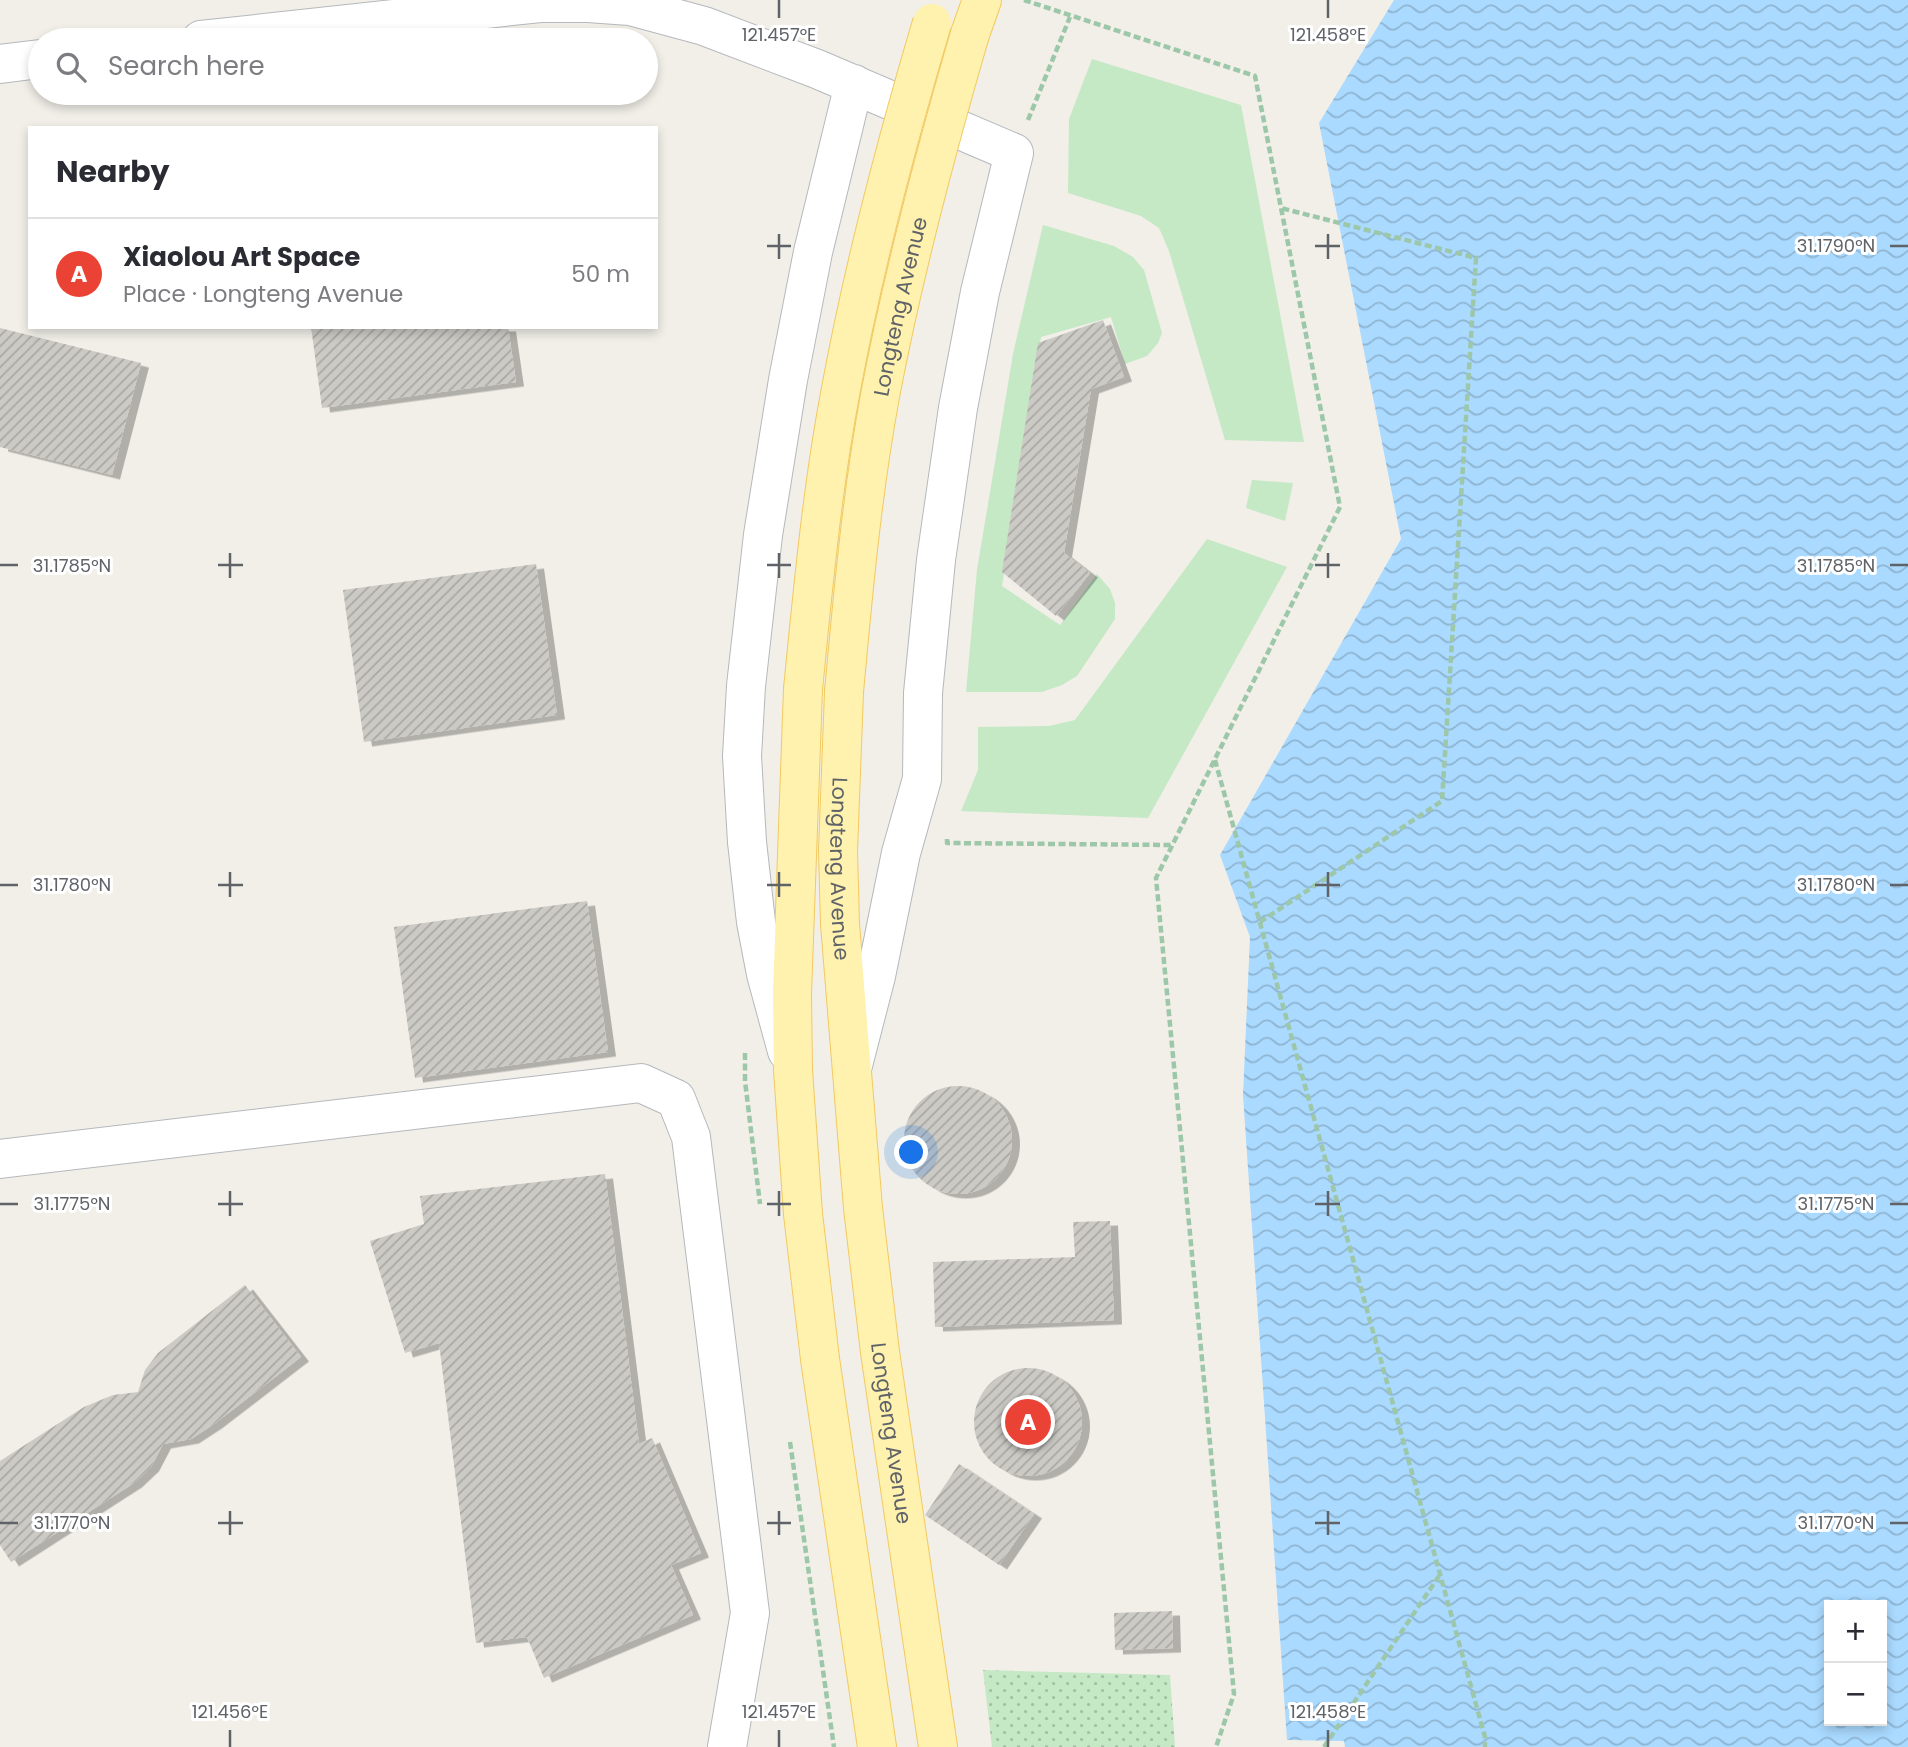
<!DOCTYPE html>
<html lang="en">
<head>
<meta charset="utf-8">
<style>
	:root { --surface:#fff; --page:#f2f2f3; --text:#2b2b33; --muted:#7c7c81; --line:#e1e1e2; --accent:#ea4335 }
	body { margin:0; font-family:Poppins,sans-serif; background:var(--page); color:var(--text) }
	.controls { position:absolute; right:21px; bottom:21px; display:grid; overflow:hidden; border-radius:0px; box-shadow:0 4px 10px #0003 }
	.controls button { width:63px; height:63px; display:grid; place-items:center; padding:0; border:0; border-bottom:2px solid var(--line); background:var(--surface); color:var(--text); font:35px sans-serif }
	.you { position:absolute; left:912px; top:1153px; width:24px; height:24px; margin:-18px; border:5px solid #fff; border-radius:50%; background:#1a73e8; box-shadow:0 0 0 10px #1a73e833 }
	.badge { display:grid; place-items:center; width:46px; height:46px; border-radius:50%; background:var(--accent); color:#fff; font-size:23px; font-weight:700 }
	.pin { position:absolute; translate:-50% -50%; border:4px solid #fff; box-shadow:0 2px 7px #0006 }
	.list { margin:0; padding:0; list-style:none }
	h2 { display:flex; justify-content:space-between; align-items:center; height:91px; margin:0; padding:0 28px; font-size:30px }
	h2 small { font-size:23px; font-weight:400; color:var(--muted) }
	.list li { display:grid; grid-template-columns:46px 1fr auto; gap:21px; align-items:center; box-sizing:border-box; height:112px; padding:0 28px; border-top:2px solid var(--line) }
	.list b { display:block; font-size:26px; white-space:nowrap }
	.list p { margin:0; font-size:23px; white-space:nowrap; color:var(--muted) }
	.list em { font-size:23px; font-style:normal; color:var(--muted) }
	.icon { flex:none; width:38px; height:38px; fill:none; stroke:currentColor; stroke-width:2; stroke-linecap:round; stroke-linejoin:round }
	.map { position:relative; flex:none; width:1908px; height:1747px; overflow:hidden }
	.search { position:absolute; background:var(--surface); box-shadow:0 4px 10px #0003; left:28px; top:28px; width:630px; height:77px; display:flex; align-items:center; gap:18px; box-sizing:border-box; padding:0 24px; border-radius:38px; color:var(--muted); font-size:26px }
	.panel { position:absolute; background:var(--surface); box-shadow:0 4px 10px #0003; left:28px; top:126px; width:630px; height:203px; border-radius:0px }
	.map>svg:first-child { display:block }
</style>
</head>
<body>
<div class="map">
<svg width="1908" height="1747" viewBox="0 0 1908 1747">
	<defs>
		<pattern id="park-dots" width="8" height="8" patternUnits="userSpaceOnUse" patternTransform="scale(1.75)"><rect width="8" height="8" fill="#c5e8c5"/><path d="M2 2h.1M6 6h.1" fill="none" stroke="#a3c0a4" stroke-width="1.8" stroke-linecap="round"/></pattern>
		<pattern id="water-waves" width="16" height="10" patternUnits="userSpaceOnUse" patternTransform="scale(1.75)"><rect width="16" height="10" fill="#aadaff"/><path d="M0 5q4-4 8 0t8 0" fill="none" stroke="#8eb4d2"/></pattern>
		<pattern id="building-hatch" width="6" height="6" patternUnits="userSpaceOnUse" patternTransform="scale(1.75)"><rect width="6" height="6" fill="#cccac5"/><path d="M-1 1l2-2M0 6l6-6M5 7l2-2" fill="none" stroke="#a9a8a4"/></pattern>
		<filter id="shadow"><feDropShadow dx="8" dy="4.5" stdDeviation="0" flood-color="#0004"/></filter>
	</defs>
	<rect width="100%" height="100%" fill="#f1efe8"/>
	<!-- grass -->
	<path fill="#c5e8c5" d="M1092,59L1241,105L1304,442L1225,440L1169,251L1159,228L1141,216L1068,193L1069,119Z
		M1043,225L1114,246L1133,257L1144,270L1162,333L1158,343L1147,356L1125,364L1111,317L1041,337L1002,586L1060,625L1097,574L1110,589L1115,603V619L1077,676L1062,685L1042,692H966L977,570L1013,354Z
		M1252,480L1293,483L1285,521L1246,508Z
		M1207,539L1287,567L1148,818L961,811L978,770V727L1049,726L1075,720Z"/>
	<!-- park -->
	<path fill="url(#park-dots)" d="M983,1670L1170,1675L1175,1747H992Z"/>
	<!-- water -->
	<path fill="url(#water-waves)" fill-rule="evenodd" d="M1394,0H1908V1747H1345L1344,1741L1287,1740L1243,1095L1250,937L1220,855L1401,539L1319,123ZM1829,1605H1882V1721H1829Z"/>
	<!-- building -->
	<path fill="url(#building-hatch)" filter="url(#shadow)" d="M1103,320L1124,377L1091,389L1064,553L1090,573L1056,616L1002,572L1038,343Z
		M311,327H508L516,382L322,408Z
		M0,328L141,363L112,475L0,447Z
		M536,564L557,715L364,742L343,590Z
		M587,901L608,1052L415,1078L394,927Z
		M904 1140a54 54 0 1 1 108 0a54 54 0 1 1-108 0Z
		M605,1174L639,1444L652,1438L701,1553L671,1565L693,1615L544,1678L527,1637L476,1643L439,1343L405,1353L370,1241L424,1224L420,1196Z
		M1110,1221L1114,1320L935,1327L933,1262L1075,1257L1073,1222Z
		M245,1285L301,1357L214,1424L191,1439L163,1444L151,1467L134,1483L11,1562L0,1545V1461L84,1407L113,1395L138,1392L145,1370L158,1353Z
		M974 1422a54 54 0 1 1 108 0a54 54 0 1 1-108 0Z
		M959,1464L1034,1514L999,1565L925,1515Z
		M1172,1611L1173,1648L1115,1650L1114,1613Z"/>
	<g fill="none" stroke-linecap="round" stroke-linejoin="round">
		<defs>
			<path id="minor" d="M201,40L540,3H588L630,6L704,26L817,69L1014,153L980,292L958,408L936,560L923,693L922,779L901,853L876,976L853,1065
				M0,64L40,59
				M787,1051L766,974L756,922L747,842L742,756L746,686L763,535L788,380L813,252L854,84
				M0,1159L641,1083L676,1099L691,1137L750,1613L727,1747"/>
			<g id="major">
				<path d="M970,34L982,0"/>
				<path d="M803,689L792,994L793,1070L803,1214L820,1359L877,1747"/>
				<path id="s1" d="M844,692L838,851L840,924L863,1208L880,1352L938,1747"/>
			</g>
		</defs>
		<!-- minor casing -->
		<use href="#minor" stroke="#b5b8bc" stroke-width="40"/>
		<!-- major casing -->
		<use href="#major" stroke="#f2c960" stroke-width="40"/>
		<!-- path -->
		<path stroke="#9cc7a9" stroke-width="4.5" stroke-dasharray="7 3.5" stroke-linecap="butt" d="M1024,0L1255,76L1340,507L1156,878L1234,1694L1216,1747
			M1028,120L1070,17
			M1215,760L1485,1737V1747
			M947,839V843L1173,845
			M1260,922L1442,801L1476,258L1281,208
			M745,1053V1081L760,1204
			M790,1442L834,1747
			M1324,1747L1439,1576"/>
		<!-- minor -->
		<use href="#minor" stroke="#fff" stroke-width="38"/>
		<!-- major -->
		<use href="#major" stroke="#fff2af" stroke-width="38"/>
		<defs>
			<g id="major-bridge">
				<path d="M803,689C813,589 822,488 841,389C864,265 896,144 932,23"/>
				<path id="s2" d="M844,692C853,593 862,494 880,396C903,274 935,154 970,34"/>
			</g>
		</defs>
		<!-- major-bridge casing -->
		<use href="#major-bridge" stroke="#f2c960" stroke-width="40" stroke-linecap="butt"/>
		<!-- major-bridge -->
		<use href="#major-bridge" stroke="#fff2af" stroke-width="38"/>
	</g>
	<!-- ticks -->
	<path fill="none" stroke="#5f6368" stroke-width="2.5" d="M779,0V18M1328,0V18M779,234V259M1328,234V259M767,246H791M1315,246H1340M1890,246H1908M230,553V578M779,553V578M1328,553V578M0,565H18M218,565H243M767,565H791M1315,565H1340M1890,565H1908M230,872V897M779,872V897M1328,872V897M0,885H18M218,885H243M767,885H791M1315,885H1340M1890,885H1908M230,1191V1216M779,1191V1216M1328,1191V1216M0,1204H18M218,1204H243M767,1204H791M1315,1204H1340M1890,1204H1908M230,1511V1535M779,1511V1535M1328,1511V1535M0,1523H18M218,1523H243M767,1523H791M1315,1523H1340M1890,1523H1908M230,1730V1747M779,1730V1747M1328,1730V1747"/>
	<g text-anchor="middle" dominant-baseline="central" stroke-width="6" stroke-linejoin="round" paint-order="stroke">
		<!-- street labels -->
		<g font-size="21" fill="#5f6368" stroke="#fff">
			<text stroke="none"><textPath href="#s2" startOffset="390">Longteng Avenue</textPath></text>
			<text stroke="none"><textPath href="#s1" startOffset="177">Longteng Avenue</textPath></text>
			<text stroke="none"><textPath href="#s1" startOffset="744">Longteng Avenue</textPath></text>
		</g>
	</g>
	<g font-size="18" text-anchor="middle" fill="#5f6368" stroke="#fff" stroke-width="6" stroke-linejoin="round" paint-order="stroke">
		<text x="779" y="41">121.457°E</text>
		<text x="1328" y="41">121.458°E</text>
		<text x="1836" y="252">31.1790°N</text>
		<text x="72" y="572">31.1785°N</text>
		<text x="1836" y="572">31.1785°N</text>
		<text x="72" y="891">31.1780°N</text>
		<text x="1836" y="891">31.1780°N</text>
		<text x="72" y="1210">31.1775°N</text>
		<text x="1836" y="1210">31.1775°N</text>
		<text x="72" y="1529">31.1770°N</text>
		<text x="1836" y="1529">31.1770°N</text>
		<text x="230" y="1718">121.456°E</text>
		<text x="779" y="1718">121.457°E</text>
		<text x="1328" y="1718">121.458°E</text>
	</g>
</svg>
<div class="controls">
<button>+</button>
<button>−</button>
</div>
<div class="you"></div>
<div class="pin badge" style="left:1028px;top:1422px">A</div>
<div class="search"><svg class="icon" aria-label="search" viewBox="0 0 24 24"><circle cx="10" cy="10" r="6"/><path d="M15 15l6 6"/></svg>Search here</div>
<section class="panel">
<h2>Nearby<small></small></h2>
<ul class="list">
<li><span class="badge">A</span><div><b>Xiaolou Art Space</b><p>Place · Longteng Avenue</p></div><em>50 m</em></li>
</ul>
</section>
</div>
</body>
</html>
